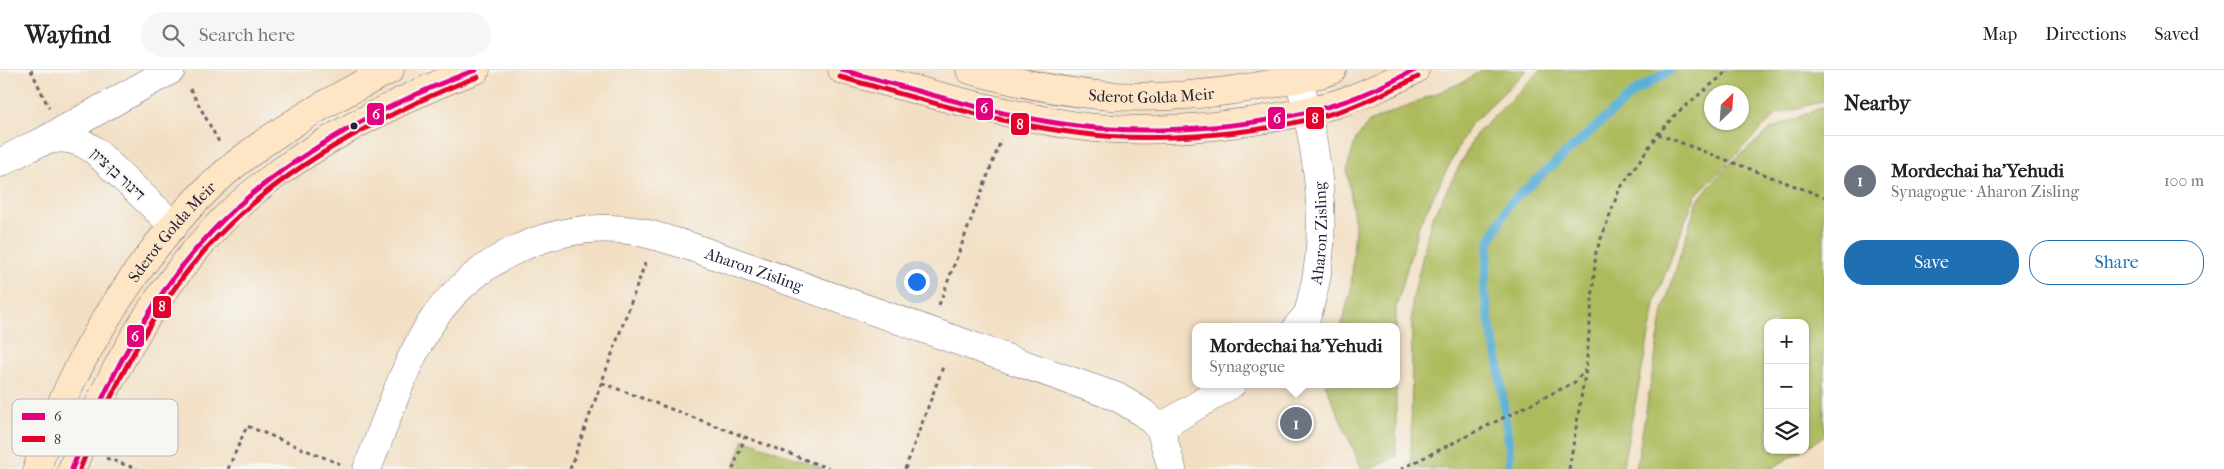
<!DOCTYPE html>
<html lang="en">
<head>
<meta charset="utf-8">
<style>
	:root { --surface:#fff; --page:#f6f6f6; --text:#222; --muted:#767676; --line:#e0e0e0; --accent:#1f6fb2 }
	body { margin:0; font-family:"IM FELL French Canon","Frank Ruhl Libre",serif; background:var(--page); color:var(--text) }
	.controls { position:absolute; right:15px; bottom:15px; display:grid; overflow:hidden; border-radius:10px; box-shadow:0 1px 4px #0004 }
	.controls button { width:45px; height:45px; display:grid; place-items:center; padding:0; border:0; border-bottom:1px solid var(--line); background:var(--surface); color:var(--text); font:25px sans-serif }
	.compass { position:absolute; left:1704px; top:15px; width:45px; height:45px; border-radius:50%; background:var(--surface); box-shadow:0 1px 4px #0004; rotate:25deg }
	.you { position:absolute; left:916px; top:211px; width:18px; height:18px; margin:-12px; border:4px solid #fff; border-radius:50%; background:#1a73e8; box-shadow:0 0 0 8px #1a73e833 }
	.badge { display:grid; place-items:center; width:32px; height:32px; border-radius:50%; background:var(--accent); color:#fff; font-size:16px; font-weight:700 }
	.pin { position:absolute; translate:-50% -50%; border:2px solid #fff; box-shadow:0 1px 5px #0006 }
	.popup { position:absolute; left:1192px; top:253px; width:208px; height:65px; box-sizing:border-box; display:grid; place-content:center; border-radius:10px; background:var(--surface); filter:drop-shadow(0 1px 4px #0005); font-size:16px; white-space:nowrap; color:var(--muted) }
	.popup b { font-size:19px; color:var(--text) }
	.popup::after { content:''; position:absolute; left:50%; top:100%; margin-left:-10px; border:10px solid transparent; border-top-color:var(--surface) }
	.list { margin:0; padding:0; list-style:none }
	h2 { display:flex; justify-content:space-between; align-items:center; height:65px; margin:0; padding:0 20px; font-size:21px }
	h2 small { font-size:16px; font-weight:400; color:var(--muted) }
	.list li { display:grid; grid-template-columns:32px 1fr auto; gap:15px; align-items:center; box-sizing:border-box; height:90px; padding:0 20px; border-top:1px solid var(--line) }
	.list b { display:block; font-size:19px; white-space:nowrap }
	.list p { margin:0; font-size:16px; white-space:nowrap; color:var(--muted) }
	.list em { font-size:16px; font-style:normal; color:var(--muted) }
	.actions { display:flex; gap:10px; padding:15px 20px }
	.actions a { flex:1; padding:11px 0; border:1px solid var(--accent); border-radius:20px; text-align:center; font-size:18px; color:var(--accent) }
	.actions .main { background:var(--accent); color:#fff }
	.icon { flex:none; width:28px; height:28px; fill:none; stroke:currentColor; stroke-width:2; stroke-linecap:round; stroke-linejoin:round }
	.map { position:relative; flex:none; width:1824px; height:399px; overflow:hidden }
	header { display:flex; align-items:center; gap:30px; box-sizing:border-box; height:70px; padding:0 25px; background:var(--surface); border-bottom:1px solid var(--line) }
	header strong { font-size:24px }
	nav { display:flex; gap:28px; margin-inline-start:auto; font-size:18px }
	.search { width:350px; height:45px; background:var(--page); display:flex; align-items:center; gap:12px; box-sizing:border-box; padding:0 18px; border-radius:28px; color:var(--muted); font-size:19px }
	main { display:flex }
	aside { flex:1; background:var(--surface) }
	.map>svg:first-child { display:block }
</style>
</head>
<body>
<header>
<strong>Wayfind</strong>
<div class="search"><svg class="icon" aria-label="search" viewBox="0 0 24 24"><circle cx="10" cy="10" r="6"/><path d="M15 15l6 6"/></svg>Search here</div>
<nav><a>Map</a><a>Directions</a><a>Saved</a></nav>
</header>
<main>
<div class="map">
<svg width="1824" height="399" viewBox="0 0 1824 399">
	<rect width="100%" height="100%" fill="#f6f6f2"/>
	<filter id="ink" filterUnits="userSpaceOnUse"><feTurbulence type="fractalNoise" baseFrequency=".02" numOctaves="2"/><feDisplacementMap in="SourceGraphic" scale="10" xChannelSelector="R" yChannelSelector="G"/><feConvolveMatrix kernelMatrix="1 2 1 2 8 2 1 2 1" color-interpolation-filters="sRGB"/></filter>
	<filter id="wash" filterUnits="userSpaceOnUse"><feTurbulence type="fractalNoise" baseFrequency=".0096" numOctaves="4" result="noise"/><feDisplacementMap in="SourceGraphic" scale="20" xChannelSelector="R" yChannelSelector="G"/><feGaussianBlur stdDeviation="1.12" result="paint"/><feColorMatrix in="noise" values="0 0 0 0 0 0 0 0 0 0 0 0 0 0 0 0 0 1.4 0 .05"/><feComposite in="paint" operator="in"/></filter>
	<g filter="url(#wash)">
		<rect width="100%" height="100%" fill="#f2dfc3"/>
		<!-- green -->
		<path fill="#adbb5d" stroke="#686e4c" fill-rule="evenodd" d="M1481,0H1527L1469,56L1419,155L1396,238V387L1371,399H1362L1325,314H1396V257H1341L1351,219L1355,156L1347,99L1356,69L1369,52L1465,11Z
			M1541,0H1824V31L1777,44L1695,126L1657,225L1622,399H1411L1412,232L1431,150L1476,64ZM1742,22V52H1712V22Z
			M1824,36V367L1805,378V253H1768V380H1802L1771,399H1636L1663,241L1697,131L1724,99L1771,59Z
			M744,369L824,399H733Z"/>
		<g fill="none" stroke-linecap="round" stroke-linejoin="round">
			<!-- stream -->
			<path stroke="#58afd5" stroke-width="9" d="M1509,399L1510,385L1498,289L1490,257L1484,220L1489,173L1509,134L1637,20L1671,0"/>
		</g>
	</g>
	<g filter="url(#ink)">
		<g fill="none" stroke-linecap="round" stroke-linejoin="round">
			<defs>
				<g id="street">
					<path d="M47,69L171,0"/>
					<path d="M0,93C33,76 59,55 94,80L174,156"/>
					<path id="s1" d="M1297,257C1300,253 1304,249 1307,245C1310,239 1311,230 1313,223C1330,155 1316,75 1299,8"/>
					<path d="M1160,358L1172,399"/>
					<path id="s2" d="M367,399C386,353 401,302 427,259C469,190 555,148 635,161C651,164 668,170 683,174L1117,327L1142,342L1160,358L1232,314"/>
				</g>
				<g id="secondary">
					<path d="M842,0C898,15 953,31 1010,43C1038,49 1067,56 1096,58C1173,64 1261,54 1336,34C1361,27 1391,12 1415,0"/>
					<path id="s3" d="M970,0C1011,11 1055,21 1098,25C1156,30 1223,24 1280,12C1297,8 1316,7 1332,0"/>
					<path id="s4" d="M37,399C70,289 157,151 250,83C294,50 341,24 390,0"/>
					<path d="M72,399C111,293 178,178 270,109C306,82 346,59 386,39C416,24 445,10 476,0"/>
				</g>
			</defs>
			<!-- street casing -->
			<use href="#street" stroke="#6b646b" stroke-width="29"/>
			<!-- secondary casing -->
			<use href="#secondary" stroke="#6b646b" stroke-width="29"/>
			<!-- path -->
			<path stroke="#6b646b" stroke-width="3" stroke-dasharray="4 4" stroke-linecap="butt" d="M31,0L49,38
				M190,19L219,72
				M1658,64L1824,127
				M939,235L1001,70
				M602,313L830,399
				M106,388L137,399
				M228,399L247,356L340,394
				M570,399L646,191
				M733,399L745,367
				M905,399L944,294
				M1401,399L1575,312L1585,300
				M1569,399L1586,299L1596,182L1619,120L1658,64L1677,43L1729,0"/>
			<!-- street -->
			<use href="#street" stroke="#fff" stroke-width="28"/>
			<!-- secondary -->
			<use href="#secondary" stroke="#fde5c5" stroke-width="28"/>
			<defs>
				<path id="bus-1" d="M842,0C919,21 997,46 1077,56C1156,66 1270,57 1346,31C1370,23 1393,11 1415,0
					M72,399C110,303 160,206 238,136C277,101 320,74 366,49C401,31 438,13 476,0"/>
				<path id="bus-2" d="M840,7C917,28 996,53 1076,63C1156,74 1273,64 1349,38C1373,29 1396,18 1418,7
					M80,399C117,305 166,210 243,142C281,108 323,81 368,57C404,38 440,20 478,7"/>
			</defs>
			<!-- bus-1 casing -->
			<use href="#bus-1" stroke="#f6f6f2" stroke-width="9"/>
			<!-- bus-2 casing -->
			<use href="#bus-2" stroke="#f6f6f2" stroke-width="9"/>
			<!-- bus-1 -->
			<use href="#bus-1" stroke="#e5007d" stroke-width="5"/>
			<!-- bus-2 -->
			<use href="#bus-2" stroke="#e4002b" stroke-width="5"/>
		</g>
	</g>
	<!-- markers -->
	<circle fill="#22223b" stroke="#f6f6f2" stroke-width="2" cx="354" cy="56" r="4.5"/>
	<g text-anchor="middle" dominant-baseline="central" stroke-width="4.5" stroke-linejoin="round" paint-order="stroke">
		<!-- street labels -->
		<g font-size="16" fill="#22223b" stroke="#f6f6f2">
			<text stroke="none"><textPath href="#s3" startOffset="184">Sderot Golda Meir</textPath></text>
			<text transform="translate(118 104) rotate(43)">דינור בן-ציון</text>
			<text stroke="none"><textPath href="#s4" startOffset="275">Sderot Golda Meir</textPath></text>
			<text stroke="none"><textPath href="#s1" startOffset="99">Aharon Zisling</textPath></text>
			<text stroke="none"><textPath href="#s2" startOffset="521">Aharon Zisling</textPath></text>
		</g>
	</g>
	<!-- legend -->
	<rect x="12" y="329" width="166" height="57" rx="8" fill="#f6f6f2" stroke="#b6b6bb" stroke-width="1"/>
	<rect x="22" y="343" width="23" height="7" fill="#e5007d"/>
	<rect x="22" y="366" width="23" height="6" fill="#e4002b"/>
	<g font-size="14" fill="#22223b">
		<text x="54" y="351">6</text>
		<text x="54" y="374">8</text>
	</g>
	<g stroke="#f6f6f2" stroke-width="2">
		<rect x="975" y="27" width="19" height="24" rx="5" fill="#e5007d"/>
		<rect x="366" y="32" width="19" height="24" rx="5" fill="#e5007d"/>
		<rect x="1305" y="36" width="20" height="24" rx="5" fill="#e4002b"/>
		<rect x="1267" y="36" width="19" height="24" rx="5" fill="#e5007d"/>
		<rect x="1010" y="42" width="20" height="24" rx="5" fill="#e4002b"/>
		<rect x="152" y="225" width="20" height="24" rx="5" fill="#e4002b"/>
		<rect x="126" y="254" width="19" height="24" rx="5" fill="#e5007d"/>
	</g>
	<g font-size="14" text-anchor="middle" font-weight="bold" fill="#fff">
		<text x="984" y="43">6</text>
		<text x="376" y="49">6</text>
		<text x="1315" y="53">8</text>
		<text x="1277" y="53">6</text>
		<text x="1020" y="59">8</text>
		<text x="162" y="241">8</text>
		<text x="135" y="271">6</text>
	</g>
</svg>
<div class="controls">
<button>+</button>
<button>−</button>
<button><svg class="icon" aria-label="layers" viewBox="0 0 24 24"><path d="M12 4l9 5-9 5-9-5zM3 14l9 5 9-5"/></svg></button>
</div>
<svg class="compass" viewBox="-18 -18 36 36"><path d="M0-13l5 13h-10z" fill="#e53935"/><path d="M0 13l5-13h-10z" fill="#767676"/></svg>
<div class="you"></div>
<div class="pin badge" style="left:1296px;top:353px;background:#6b7280">1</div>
<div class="popup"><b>Mordechai ha'Yehudi</b>Synagogue</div>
</div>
<aside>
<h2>Nearby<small></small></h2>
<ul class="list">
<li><span class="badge" style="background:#6b7280">1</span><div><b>Mordechai ha'Yehudi</b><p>Synagogue · Aharon Zisling</p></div><em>100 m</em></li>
</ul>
<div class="actions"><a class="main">Save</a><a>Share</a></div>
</aside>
</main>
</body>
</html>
